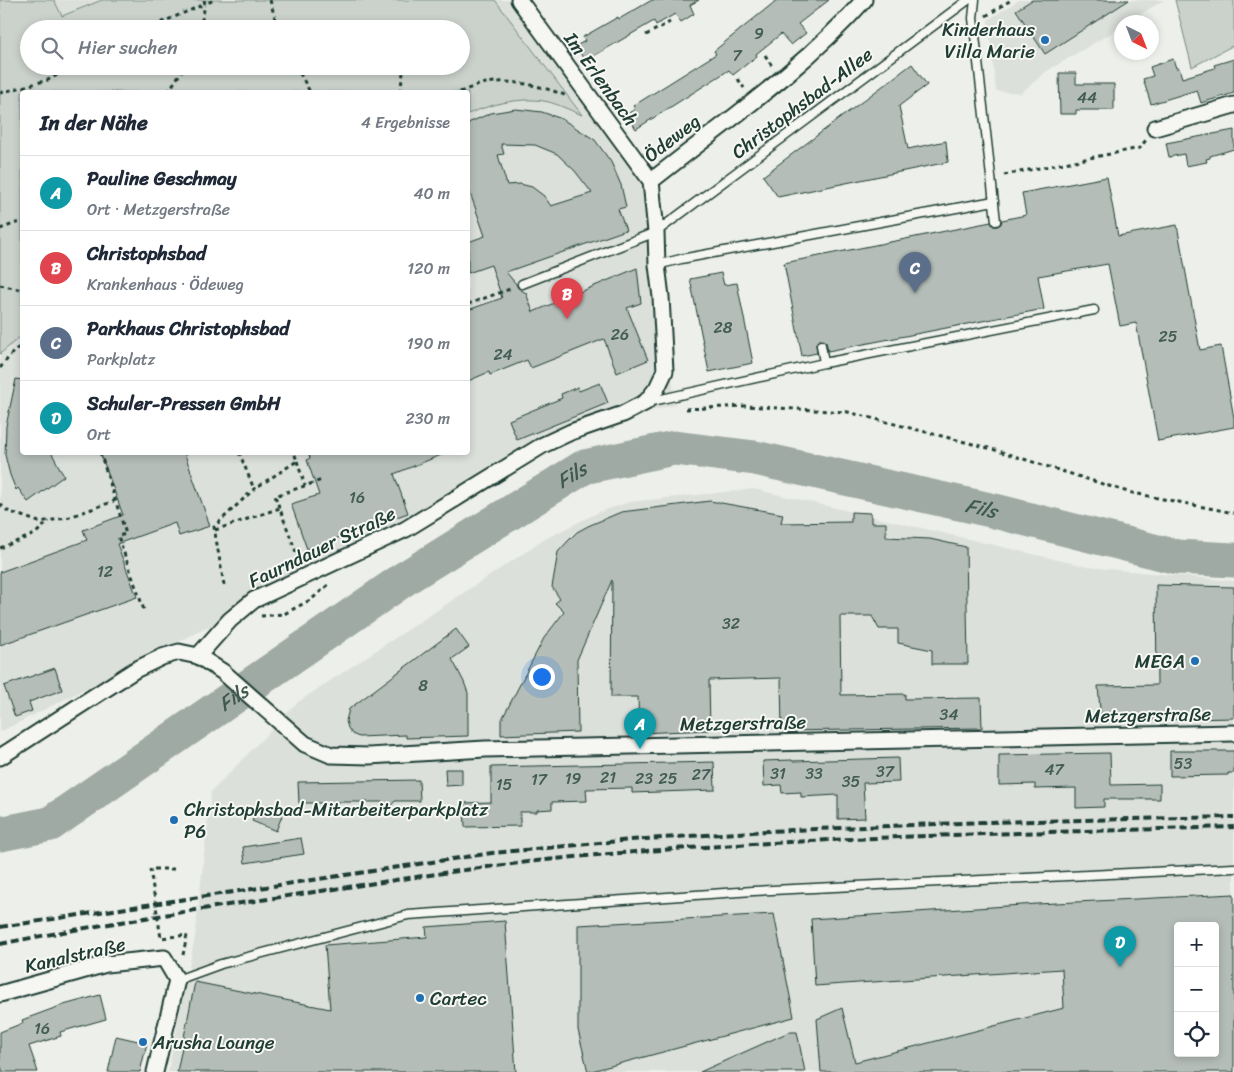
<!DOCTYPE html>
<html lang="de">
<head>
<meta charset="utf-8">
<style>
	:root { --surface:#fff; --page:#f2f2f3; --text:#1f2937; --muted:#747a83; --line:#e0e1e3; --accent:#d93025 }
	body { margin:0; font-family:Sriracha,sans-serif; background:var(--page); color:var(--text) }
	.controls { position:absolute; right:15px; bottom:15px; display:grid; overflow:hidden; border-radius:5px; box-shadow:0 2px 8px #0003 }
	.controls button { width:45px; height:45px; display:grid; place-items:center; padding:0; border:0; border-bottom:1px solid var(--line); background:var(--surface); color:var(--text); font:25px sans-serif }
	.compass { position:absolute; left:1114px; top:15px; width:45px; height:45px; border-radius:50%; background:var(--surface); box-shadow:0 2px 8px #0003; rotate:138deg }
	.you { position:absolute; left:541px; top:676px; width:18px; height:18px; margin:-12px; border:4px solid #fff; border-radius:50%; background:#1a73e8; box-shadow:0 0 0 8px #1a73e833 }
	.badge { display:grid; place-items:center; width:32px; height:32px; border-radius:50%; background:var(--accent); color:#fff; font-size:16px; font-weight:700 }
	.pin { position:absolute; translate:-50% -41px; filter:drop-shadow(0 1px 2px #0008) }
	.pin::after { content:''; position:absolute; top:26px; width:18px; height:15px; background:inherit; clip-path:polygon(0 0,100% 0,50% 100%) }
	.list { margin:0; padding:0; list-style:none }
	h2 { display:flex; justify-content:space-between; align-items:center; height:65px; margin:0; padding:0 20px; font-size:21px }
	h2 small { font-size:16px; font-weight:400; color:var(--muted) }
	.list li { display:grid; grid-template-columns:32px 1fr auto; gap:15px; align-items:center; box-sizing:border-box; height:75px; padding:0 20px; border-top:1px solid var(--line) }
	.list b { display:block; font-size:19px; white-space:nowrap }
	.list p { margin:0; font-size:16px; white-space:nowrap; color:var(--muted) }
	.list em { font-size:16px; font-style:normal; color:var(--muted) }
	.icon { flex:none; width:28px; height:28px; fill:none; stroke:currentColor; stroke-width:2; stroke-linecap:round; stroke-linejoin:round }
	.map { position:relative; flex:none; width:1234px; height:1072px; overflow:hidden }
	.search { position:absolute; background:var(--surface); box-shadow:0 2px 8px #0003; left:20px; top:20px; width:450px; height:55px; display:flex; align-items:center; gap:12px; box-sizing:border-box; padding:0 18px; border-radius:28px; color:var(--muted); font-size:19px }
	.panel { position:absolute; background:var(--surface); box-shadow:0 2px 8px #0003; left:20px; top:90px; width:450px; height:365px; border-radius:5px }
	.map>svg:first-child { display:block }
</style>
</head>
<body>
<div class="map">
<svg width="1234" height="1072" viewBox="0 0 1234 1072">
	<rect width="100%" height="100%" fill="#edefea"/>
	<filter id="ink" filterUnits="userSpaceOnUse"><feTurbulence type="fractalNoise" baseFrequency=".02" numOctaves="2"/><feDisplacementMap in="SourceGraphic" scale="10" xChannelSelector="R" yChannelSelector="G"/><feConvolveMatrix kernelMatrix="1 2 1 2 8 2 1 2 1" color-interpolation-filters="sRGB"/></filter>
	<g filter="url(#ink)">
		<!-- built -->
		<path fill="#dce0db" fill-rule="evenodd" d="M0,0H511L614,137L647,185L655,215L675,405L638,414L564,442L405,535L224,619L0,732ZM29,29H461V66H29ZM22,92H468V452H22Z
			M1019,0H1164L1128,22H1122L1121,27L1047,71L1021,93L996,91L988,20Z
			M754,489L1088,567L1234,581V1072H168L195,937L211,792L298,702L545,539L599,512L629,502ZM1178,926H1215V1053H1178Z"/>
		<!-- green -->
		<path fill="#cbd2cc" stroke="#758880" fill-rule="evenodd" d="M0,0H54L62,16L102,0H495L582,115C572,111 560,105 549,102C522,96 492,104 468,114V92H22V335L0,354ZM29,29H461V66H29Z
			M1175,0H1234V45L1192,67Z"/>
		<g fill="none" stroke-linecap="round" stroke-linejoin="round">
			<!-- river -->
			<path stroke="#9faaa4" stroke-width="35" id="s1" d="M0,834L50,824L407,577L584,467L674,448L755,458L995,511L1177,557L1234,560"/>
		</g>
		<!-- building -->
		<path fill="#b4bdb8" stroke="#1f3d34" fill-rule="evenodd" d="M652,0H699L690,5L694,14L681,22L675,14L656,25L654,21L585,61L576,46L585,41L583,37L618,17L619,19Z
			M777,0H829L798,24L806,33L791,45L781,34L756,54L757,56L733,75L729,70L636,129L627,114L635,109L633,106L716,54L714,51Z
			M1032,0H1129L1045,54L1016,10Z
			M1173,59L1176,68H1179L1182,78L1215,68L1214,65L1234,59V93L1201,103L1197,90L1151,104L1143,79L1153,76L1150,67Z
			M912,64L927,85L899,106L908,149L946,141L948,162L778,197L763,176Z
			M1059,73H1076V84H1114V110H1076V114H1060Z
			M516,109L542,112L562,119L595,140L611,162L621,185L626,207L618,209L626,230L506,272L516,284L518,288L526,293L533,312L637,268L641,303L627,308L648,360L617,373L604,339L531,368L527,360L490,375L489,372L468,381V310L502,298L491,265L468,273V242L485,236L468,187V123L491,113ZM501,144L535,145L557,154L575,171L592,193L551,206L544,196L532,187L520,184L507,185L498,155L504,154Z
			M1234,130V149L1210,156V158L1206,159L1207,162L1186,166L1184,154L1169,157L1166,143Z
			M1107,177L1118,236L1177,225L1200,350L1221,346L1234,418V427L1158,441L1136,323L1120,326L1108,264L1038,276L1044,309L828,351L826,342L820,340L816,344L817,353L802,356L784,263L991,222L993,226H997L1001,224L1002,220L1026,215L1022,193Z
			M721,273L724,285L737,283L753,363L709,372L690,279Z
			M16,379L22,380V452H51L64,476L28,502L18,488L16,490L10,475L5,455L6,426Z
			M600,383L608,403L517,440L509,420L562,398L561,394L578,387L579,391Z
			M100,452H184L210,526L179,536L175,523L117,544L137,597L0,645V572L87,540L83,530L123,515Z
			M308,452H446V453L394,474L408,513L307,549L291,504L319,495L307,460L310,458Z
			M710,501L783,514L781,523L851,522V512L871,513V523H886V537L930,539L966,547L968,664H932V650L898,643V629H879L872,616H840L841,695L905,694V699L981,698L982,728L782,731L781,678L709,680L710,730L639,733L638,697H611L612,580L577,660L578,732L501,735V721L544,638L564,612L555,603L560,599L552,587L558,552L568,541L577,532L588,526L621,512Z
			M1156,585L1234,587V718L1101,721L1098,686L1157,685Z
			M456,629L469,647L452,659L464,682L468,693V736L406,738V735L359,737L352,734L348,728L346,721L349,709Z
			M55,668L62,690L29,702L32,711L15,717L4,686Z
			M1170,751H1234V773H1228V775L1170,776Z
			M1110,753L1111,785L1160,784V799H1104V807L1076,808V788L1035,789V784L999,785V755Z
			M898,758L899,782L863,783L865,818L838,819V795L801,797V792L782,793L781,785L764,786L763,761L792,760V761Z
			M714,762L715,790L632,793V788L586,789L587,801L552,802V809L537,810V812H520V826L465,827L464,803L491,802V767Z
			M445,769H462V785L446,786Z
			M419,780L420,801H395L389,808L383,802H335L329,808L323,803H299L298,782Z
			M268,804L284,811L276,831L252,821L258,806L266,809Z
			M301,838L304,854L245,863L243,847Z
			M1234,894V1072H821L817,1019L842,1008L855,1062L1064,1008L1062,969L815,986L811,919L1037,904ZM1178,926H1215V1053H1178Z
			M774,914L794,1017L588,1072L578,1030V925Z
			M505,921L516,1072H177L195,982L330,1009L325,945L427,937L426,927Z
			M100,995L106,1019L60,1032L61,1036L29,1046L38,1072H3L0,1064V1032L23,1023L22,1020L60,1006Z
			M789,1032H797L805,1072H700Z
			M116,1036L147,1043L140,1072H108Z"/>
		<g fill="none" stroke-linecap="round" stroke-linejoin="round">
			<defs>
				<path id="lane" d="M975,0L973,18L996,221
					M657,265L681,259L994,201
					M522,284L656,232L968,0
					M821,345L824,363
					M648,402L824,363L1094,310
					M177,980L221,964L408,915L753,891L1234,868"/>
				<path id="street" d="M1155,128L1234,105
					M651,181C724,123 802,70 864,0
					M198,656L230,620L254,600L406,529L543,445L571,432L623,414L646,402L657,388L665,371L661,297L657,265L656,232L651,181L519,0
					M0,757L135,670L162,657L179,652L198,656L223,672L305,744L331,755L369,756L485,749L1234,733
					M0,994L106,964L164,958L177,980L155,1072"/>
			</defs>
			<!-- lane casing -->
			<use href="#lane" stroke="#1f3d34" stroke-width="11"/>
			<!-- street casing -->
			<use href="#street" stroke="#1f3d34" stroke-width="19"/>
			<!-- path -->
			<path stroke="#1f3d34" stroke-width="3" stroke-dasharray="4 4" stroke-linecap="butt" d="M204,0L205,4L214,0
				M270,0L278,29
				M986,16L1011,0
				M146,29L205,4
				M200,29L205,5
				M646,35L670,22
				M765,55L772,66
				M296,66L310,92
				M738,79L744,88
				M168,92L185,66
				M400,92L403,73
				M460,92C468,89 477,85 486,83C513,79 542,86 567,96
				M0,93L48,80L74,66
				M1004,175L1140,148L1146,140
				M0,229L22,221
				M0,285L22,290
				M468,304L510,289
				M0,368L14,351L22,345
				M686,409L744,406L848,412L992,449L1128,492L1234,513
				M100,452L126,534L118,536L145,613
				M239,452L254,489
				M297,461L305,486
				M0,504L8,511L39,522L67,518L114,501
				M215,530L280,508
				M0,548L35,534L49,521
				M299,560L275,496L322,480
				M224,585L214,527L254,489L297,461L294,452
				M261,616L284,614L312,599L328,585
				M183,955L187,935"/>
			<!-- lane -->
			<use href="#lane" stroke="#f6f6f2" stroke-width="8"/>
			<!-- street -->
			<use href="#street" stroke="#f6f6f2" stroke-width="15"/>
			<!-- rail -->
			<path stroke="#1f3d34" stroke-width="4" stroke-dasharray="8 4" stroke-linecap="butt" d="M0,927L492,853L631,840L767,831L984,822L1234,817
				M0,944C104,923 209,908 314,892C404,879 495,864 586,856C802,837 1018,833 1234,827"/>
			<!-- path-bridge -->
			<path stroke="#1f3d34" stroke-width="3" stroke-dasharray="4 4" stroke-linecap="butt" d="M174,869H150L161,938L187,935"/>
		</g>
	</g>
	<!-- markers -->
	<g fill="#1f6fb2" stroke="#f6f6f2" stroke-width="2">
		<circle cx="1045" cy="40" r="5"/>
		<circle cx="1195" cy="661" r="5"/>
		<circle cx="174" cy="820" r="5"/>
		<circle cx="420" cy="998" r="5"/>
		<circle cx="143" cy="1042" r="5"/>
	</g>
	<g text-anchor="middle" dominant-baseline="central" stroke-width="4" stroke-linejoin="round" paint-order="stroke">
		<!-- number labels -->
		<g font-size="16" fill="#445d55">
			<text x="759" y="33">9</text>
			<text x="737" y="55">7</text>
			<text x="1087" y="97">44</text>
			<text x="723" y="327">28</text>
			<text x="620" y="334">26</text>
			<text x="1168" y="336">25</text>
			<text x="503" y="354">24</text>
			<text x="357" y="497">16</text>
			<text x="105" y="571">12</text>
			<text x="731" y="623">32</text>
			<text x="423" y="685">8</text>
			<text x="949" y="714">34</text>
			<text x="1183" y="763">53</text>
			<text x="1054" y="769">47</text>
			<text x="885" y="771">37</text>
			<text x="778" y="773">31</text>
			<text x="814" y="773">33</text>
			<text x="701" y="774">27</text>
			<text x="608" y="777">21</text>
			<text x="573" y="778">19</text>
			<text x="644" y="778">23</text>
			<text x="668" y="778">25</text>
			<text x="539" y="779">17</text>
			<text x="851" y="781">35</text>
			<text x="504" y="784">15</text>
			<text x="42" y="1028">16</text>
		</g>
		<!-- poi labels -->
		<g font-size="19" fill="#1f3d34" stroke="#f6f6f2" text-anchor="start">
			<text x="1035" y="29" text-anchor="end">Kinderhaus<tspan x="1035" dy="22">Villa Marie</tspan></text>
			<text x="1185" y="661" text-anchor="end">MEGA</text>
			<text x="184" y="809">Christophsbad-Mitarbeiterparkplatz<tspan x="184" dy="22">P6</tspan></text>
			<text x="430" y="998">Cartec</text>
			<text x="153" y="1042">Arusha Lounge</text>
		</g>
		<!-- street labels -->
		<g font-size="19" fill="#1f3d34" stroke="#f6f6f2">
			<text transform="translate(601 79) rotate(54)">Im Erlenbach</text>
			<text transform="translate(802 103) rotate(-37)">Christophsbad-Allee</text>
			<text transform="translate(672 138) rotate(-38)">Ödeweg</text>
			<text transform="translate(322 547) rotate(-26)">Faurndauer Straße</text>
			<text transform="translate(1148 715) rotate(-1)">Metzgerstraße</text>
			<text transform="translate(743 723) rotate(-1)">Metzgerstraße</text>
			<text transform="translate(75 955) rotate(-13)">Kanalstraße</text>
		</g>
		<!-- water labels -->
		<g font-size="20" font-style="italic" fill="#3f5850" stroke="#f6f6f2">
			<text stroke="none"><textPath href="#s1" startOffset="679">Fils</textPath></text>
			<text stroke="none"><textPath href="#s1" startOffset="1099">Fils</textPath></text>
			<text stroke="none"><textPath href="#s1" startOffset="274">Fils</textPath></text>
		</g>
	</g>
</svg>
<div class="controls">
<button>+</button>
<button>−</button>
<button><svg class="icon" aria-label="locate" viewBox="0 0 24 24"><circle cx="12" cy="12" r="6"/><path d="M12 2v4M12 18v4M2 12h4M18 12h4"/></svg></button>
</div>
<svg class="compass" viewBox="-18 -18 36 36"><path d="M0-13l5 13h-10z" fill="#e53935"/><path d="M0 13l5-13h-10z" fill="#747a83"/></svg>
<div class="you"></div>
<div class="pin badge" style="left:640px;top:749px;background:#0f9aa8">A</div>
<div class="pin badge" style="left:567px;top:319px;background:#e0444e">B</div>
<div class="pin badge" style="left:915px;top:293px;background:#5c6f8a">C</div>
<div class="pin badge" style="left:1120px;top:967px;background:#0f9aa8">D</div>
<div class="search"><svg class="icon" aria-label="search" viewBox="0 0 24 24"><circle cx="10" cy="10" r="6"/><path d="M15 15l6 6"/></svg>Hier suchen</div>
<section class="panel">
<h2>In der Nähe<small>4 Ergebnisse</small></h2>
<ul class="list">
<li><span class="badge" style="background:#0f9aa8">A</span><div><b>Pauline Geschmay</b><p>Ort · Metzgerstraße</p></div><em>40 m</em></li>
<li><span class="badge" style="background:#e0444e">B</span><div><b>Christophsbad</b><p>Krankenhaus · Ödeweg</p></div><em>120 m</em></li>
<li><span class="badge" style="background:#5c6f8a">C</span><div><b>Parkhaus Christophsbad</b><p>Parkplatz</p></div><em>190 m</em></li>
<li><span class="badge" style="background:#0f9aa8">D</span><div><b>Schuler-Pressen GmbH</b><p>Ort</p></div><em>230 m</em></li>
</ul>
</section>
</div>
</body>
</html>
